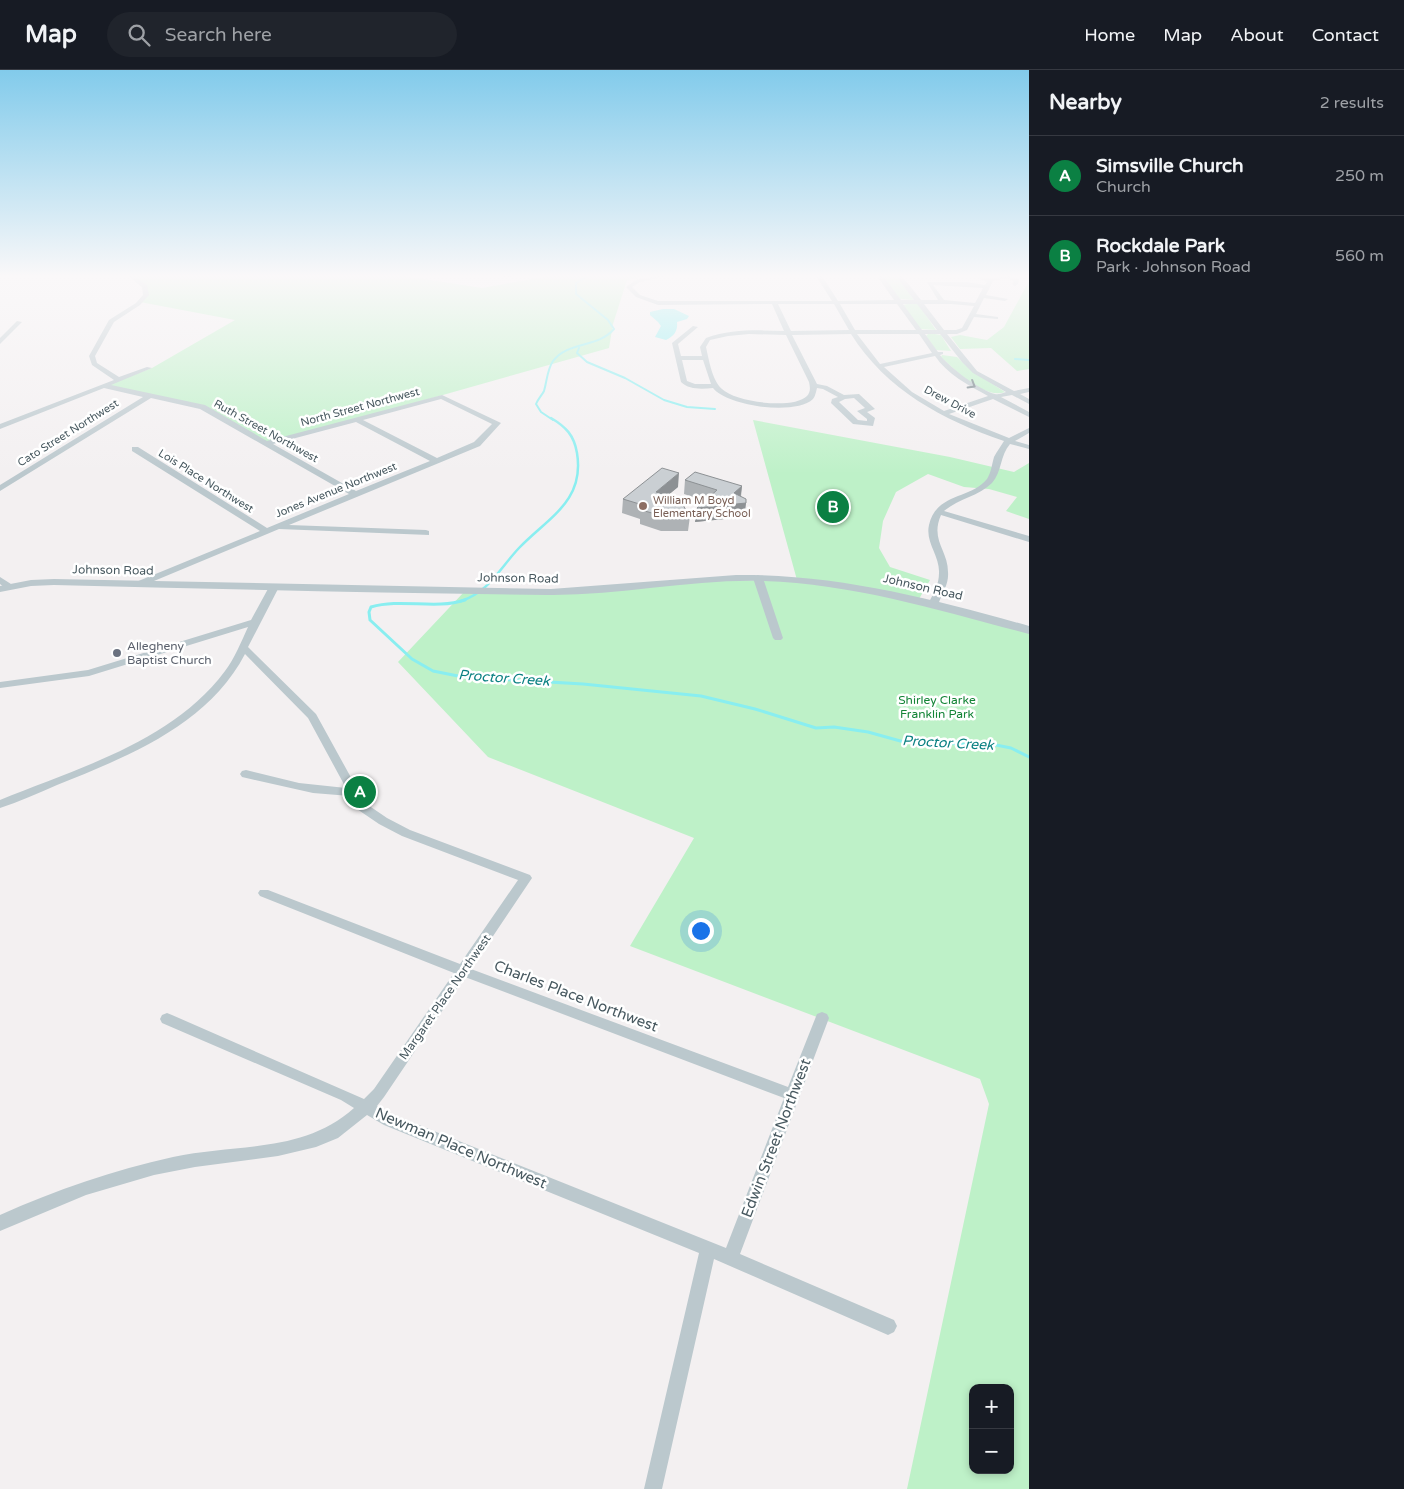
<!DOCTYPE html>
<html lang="en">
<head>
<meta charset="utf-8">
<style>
	:root { --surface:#171b24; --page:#20242c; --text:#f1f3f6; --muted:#9ea1a6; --line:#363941; --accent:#0b8043 }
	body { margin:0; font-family:"Varela Round",sans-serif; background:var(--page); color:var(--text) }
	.controls { position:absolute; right:15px; bottom:15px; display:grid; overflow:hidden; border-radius:10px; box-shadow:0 2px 8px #0003 }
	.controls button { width:45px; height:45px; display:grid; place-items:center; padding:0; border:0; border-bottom:1px solid var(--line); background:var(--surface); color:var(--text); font:25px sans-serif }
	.you { position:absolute; left:700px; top:860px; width:18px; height:18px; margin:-12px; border:4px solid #fff; border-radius:50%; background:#1a73e8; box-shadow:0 0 0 8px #1a73e833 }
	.badge { display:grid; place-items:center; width:32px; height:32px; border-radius:50%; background:var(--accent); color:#fff; font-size:16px; font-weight:700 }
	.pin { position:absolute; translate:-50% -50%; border:2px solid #fff; box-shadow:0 1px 5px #0006 }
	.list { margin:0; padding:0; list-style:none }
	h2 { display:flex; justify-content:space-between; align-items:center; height:65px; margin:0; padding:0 20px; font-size:21px }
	h2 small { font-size:16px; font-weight:400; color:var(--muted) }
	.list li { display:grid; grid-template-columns:32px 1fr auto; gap:15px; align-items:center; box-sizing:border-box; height:80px; padding:0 20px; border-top:1px solid var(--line) }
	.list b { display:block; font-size:19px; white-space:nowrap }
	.list p { margin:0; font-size:16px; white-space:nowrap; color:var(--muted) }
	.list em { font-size:16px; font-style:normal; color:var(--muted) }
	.icon { flex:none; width:28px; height:28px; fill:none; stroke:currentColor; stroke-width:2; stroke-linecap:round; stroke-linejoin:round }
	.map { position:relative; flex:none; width:1029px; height:1419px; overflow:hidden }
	header { display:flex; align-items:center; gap:30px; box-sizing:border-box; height:70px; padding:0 25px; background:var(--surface); border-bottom:1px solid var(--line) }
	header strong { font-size:24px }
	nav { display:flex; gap:28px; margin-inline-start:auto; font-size:18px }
	.search { width:350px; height:45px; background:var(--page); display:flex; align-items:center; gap:12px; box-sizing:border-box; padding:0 18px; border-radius:28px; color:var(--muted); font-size:19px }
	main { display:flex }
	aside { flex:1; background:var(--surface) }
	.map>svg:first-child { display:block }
</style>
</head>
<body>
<header>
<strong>Map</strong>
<div class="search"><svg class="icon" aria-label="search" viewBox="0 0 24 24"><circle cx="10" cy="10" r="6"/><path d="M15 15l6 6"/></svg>Search here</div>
<nav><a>Home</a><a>Map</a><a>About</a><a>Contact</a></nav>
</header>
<main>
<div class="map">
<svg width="1029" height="1419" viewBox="0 0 1029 1419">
	<rect width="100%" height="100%" fill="#f3f0f1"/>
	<!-- green -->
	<path fill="#bef1c8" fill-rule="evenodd" d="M129,206H404L482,218L548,206H647L627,210L613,254L609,278L266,375L200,338L103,316L152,298L235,250L140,232L146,220Z
		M886,206L897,207L914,230L900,229L884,208Z
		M1029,211V299L1017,301L991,278L960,279L951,267L960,265L987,270L1004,257Z
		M913,233L918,234L936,260L920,259L903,235Z
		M929,263L941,265L951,281L936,280L926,266Z
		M942,285L957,287L972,301L1005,322C985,330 954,299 941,287Z
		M753,350L950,387L1014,402L1029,393V449L1006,441L1017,427L989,419L964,417L928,404L896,422L883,451L879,478L890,497L930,510L919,529L1029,562V1419H907L989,1034L980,1009L630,876L694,768L488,687L398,592L464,522L521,523L681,511L797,510ZM973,1318H1010V1400H973Z"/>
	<!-- water -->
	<path fill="#89eef0" d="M663,239H674L689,246L687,249L677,252C678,261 674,266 666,270L655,267L661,256L658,252L650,245V242Z"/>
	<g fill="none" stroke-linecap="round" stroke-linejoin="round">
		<!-- stream-far2 -->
		<path stroke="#89eef0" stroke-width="2" d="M579,278L577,283L587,292L625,308L664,330L687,337L715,339
			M1015,289L1029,290
			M553,350L541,342L536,334C538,329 542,325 544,321C547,311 547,300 553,291C568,271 598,278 614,259L608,250L576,224V213L588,206"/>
		<!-- stream-far1 -->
		<path stroke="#89eef0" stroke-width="2.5" d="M461,531C489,522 500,498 519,478C548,448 585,431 577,383C574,365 566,357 551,348"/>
		<!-- stream -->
		<path stroke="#89eef0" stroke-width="3" d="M465,530C434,540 402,528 371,537L369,542L370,550L412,589L433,601L463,607L583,614L701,626L755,639L816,658L834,657L868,662L904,672L996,675L1011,678L1029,687"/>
		<!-- minor -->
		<path fill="#bbc8cd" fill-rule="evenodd" d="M128,206H134L147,215L149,225L140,235L114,252L95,286L97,293L119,307L147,297L152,298L111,315L205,335L267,371L442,325L501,353L480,376L289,455L426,460L429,461V465L279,459L142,516H136V512L260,461L132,381V377H138L267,458L349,424L200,339L151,328L0,421V415L143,327L104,318L0,359V354L114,310L92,295L89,286L109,250L136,233L143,225L142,217ZM441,329L492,354L474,372L437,388L363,350ZM356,352L430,391L356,421L273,374Z
			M498,206H512L509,208Z
			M656,206H667L640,212L632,217L640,225L658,231H832L816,206H822L838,231L894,230L877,206H883L901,230H914L896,206H902L921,230H938L927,212H967L985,215L987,212L974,206L988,208L1011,206L1019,209L1018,214L1015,216L1012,214L1014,211L1006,208L993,211L986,225L1008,229L1005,231L984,228L976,244L998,247V249L974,247L967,260L957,264H947L977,301L1014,321L1029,318V322L1020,324L1029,329V334L1012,325L1001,327L1029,342V347L993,329L949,344L1009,368L1029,358V363L1015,371L1029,375V379L1010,374C1000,385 1002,402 992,413C979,426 958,429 944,441L1029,466V472L941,445C930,470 948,480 948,502C949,513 943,522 939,532L937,534H931L929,532C934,523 939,514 939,503C940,486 925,472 929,455C936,423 971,429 987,409C991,403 992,394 994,387C997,381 1001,376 1004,371C943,350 886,320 851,264L792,265L817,314L827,316L844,325L859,324L875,339L867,342L875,348L873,356L853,354L831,333L832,329L838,327L823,319L817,318C816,322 815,327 813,329C795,346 727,336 713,318C702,319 689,320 681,312L672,273L693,256L698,257L678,274L681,286H702L700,277L706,268C732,259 757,260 784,261L772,234L658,235L636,227L626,217L636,210ZM933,215L983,218L975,233L944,230ZM778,234H834L849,260L791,261ZM840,234H897L916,260H855ZM903,234H917L937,260H922ZM924,234H951L974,236L962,258L956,260H944ZM749,264L786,265L809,312C810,317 811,322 807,326C793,340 735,332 722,319C712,310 709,290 706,277L710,270L728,266ZM857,264H919L932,283L880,294ZM925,264H940L962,292L973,303L1006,322C1003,323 998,325 995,324C981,321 949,297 940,285L943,284V282H938ZM935,286C947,304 968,315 988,326L944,341L912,322L884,297ZM682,290H703L711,314H695L687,311ZM854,328L865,338L857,341L867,349V351L858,350L839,332L845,329Z
			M17,251L22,252L0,274V268Z
			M758,505L763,508L783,568L781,570H775L773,568L753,508Z
			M0,507L11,514V518H5L0,514Z
			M274,514L279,517L248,577L316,644L365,733L387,748L410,760L530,805L532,808L471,899L788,1017L817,944L822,942L827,944L829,948L740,1184L894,1250L897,1256L894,1262L888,1265L714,1189L662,1419H644L699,1183L384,1055L367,1045L338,1068L316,1077L278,1086L195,1097L154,1105L86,1125L0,1161V1145C56,1120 114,1100 173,1087C236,1073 303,1084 354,1038L341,1030L162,953L160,949L162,945L167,943L172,945L364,1029L374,1019L454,903L260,826L258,823L260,820H268L460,894L518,810L402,766L379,754L357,739L350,726L313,723L242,707L240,704L242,701L246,700L299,713L346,718L308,648L245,584C208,655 127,687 57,715C38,723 19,732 0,738V730C78,698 172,672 225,601C235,588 241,572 248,557L89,606L0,618V612L88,600L251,550L269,517ZM465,907L784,1028L726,1178L394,1045L377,1036L384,1027Z"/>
		<!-- tertiary -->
		<path fill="#bbc8cd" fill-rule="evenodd" d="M736,505C837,504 933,529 1029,556V564C941,541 855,514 764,511C691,509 619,526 547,525C383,523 218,519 54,515L31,516L0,522V516L31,510L54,509L551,519Z"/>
	</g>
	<!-- wall -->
	<path fill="#aeb2b5" d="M685,410L742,416L741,427L746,433L744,447L695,452L705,431L684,424Z
		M678,417L668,425L690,446L688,461H661L640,454V449L622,443L623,429Z"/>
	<!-- shaded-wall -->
	<path fill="#8d9194" d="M679,403L678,417L655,436L656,422Z
		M742,416L740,430L746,433L744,447L695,452L697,438L734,423Z"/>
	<!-- building -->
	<path fill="#cacfd3" stroke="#8d9194" d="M662,398L679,403L656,422L679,429L690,446H663L641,440L646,436L623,429Z
		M695,402L742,416L734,423L746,429V433L697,438L717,420L685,410Z"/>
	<!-- one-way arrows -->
	<defs><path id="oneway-chevron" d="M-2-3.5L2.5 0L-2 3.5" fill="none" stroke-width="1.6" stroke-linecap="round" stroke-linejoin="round" transform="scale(1.25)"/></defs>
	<use stroke="#6a7a80" href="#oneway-chevron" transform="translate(972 315) rotate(31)"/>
	<!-- sky -->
	<linearGradient id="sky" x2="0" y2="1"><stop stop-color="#82cbeb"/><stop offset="0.51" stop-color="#faf8f9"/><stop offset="1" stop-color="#faf8f9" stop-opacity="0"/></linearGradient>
	<rect width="1029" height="404" fill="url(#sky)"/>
	<!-- markers -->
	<circle fill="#8d6e63" stroke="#fff" stroke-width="2" cx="643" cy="436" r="5"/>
	<circle fill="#6b7280" stroke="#fff" stroke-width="2" cx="117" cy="583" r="5"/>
	<g text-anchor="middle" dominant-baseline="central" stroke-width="5" stroke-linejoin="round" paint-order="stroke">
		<!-- far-street labels -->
		<g font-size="11" fill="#47585f" stroke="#fff">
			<text transform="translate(950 332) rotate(28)">Drew Drive</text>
			<text transform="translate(360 337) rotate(-15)">North Street Northwest</text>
			<text transform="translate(266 361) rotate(29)">Ruth Street Northwest</text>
			<text transform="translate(68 363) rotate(-32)">Cato Street Northwest</text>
			<text transform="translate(206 411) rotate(32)">Lois Place Northwest</text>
			<text transform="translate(336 420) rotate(-22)">Jones Avenue Northwest</text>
		</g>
		<!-- far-education labels -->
		<g font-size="11" fill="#785e54" stroke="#fff" text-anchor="start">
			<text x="653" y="430">William M Boyd<tspan x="653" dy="13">Elementary School</tspan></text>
		</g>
		<!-- street labels -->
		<g font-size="12" fill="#47585f" stroke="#fff">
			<text transform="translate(113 500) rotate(1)">Johnson Road</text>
			<text transform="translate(518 508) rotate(1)">Johnson Road</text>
			<text transform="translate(923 517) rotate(13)">Johnson Road</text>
			<text transform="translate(445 927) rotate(-55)">Margaret Place Northwest</text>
		</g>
		<!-- worship labels -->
		<g font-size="12" fill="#5b616d" stroke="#fff" text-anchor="start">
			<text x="127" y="576">Allegheny<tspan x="127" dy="14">Baptist Church</tspan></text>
		</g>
		<!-- park labels -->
		<g font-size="12" fill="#148437" stroke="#fff">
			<text x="937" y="630">Shirley Clarke<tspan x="937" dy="14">Franklin Park</tspan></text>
		</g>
		<!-- water labels -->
		<g font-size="14" font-style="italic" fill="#0a8082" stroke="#fff">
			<text transform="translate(504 608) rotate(4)">Proctor Creek</text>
			<text transform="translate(948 673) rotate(3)">Proctor Creek</text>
		</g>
		<!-- near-street labels -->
		<g font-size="15" fill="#47585f" stroke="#fff">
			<text transform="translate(576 926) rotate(21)">Charles Place Northwest</text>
			<text transform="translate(776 1068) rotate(-69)">Edwin Street Northwest</text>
			<text transform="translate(461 1078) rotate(23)">Newman Place Northwest</text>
		</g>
	</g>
</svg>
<div class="controls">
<button>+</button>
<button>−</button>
</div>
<div class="you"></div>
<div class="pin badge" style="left:360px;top:722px">A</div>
<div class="pin badge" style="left:833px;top:437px">B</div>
</div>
<aside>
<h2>Nearby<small>2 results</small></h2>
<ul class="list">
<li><span class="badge">A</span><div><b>Simsville Church</b><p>Church</p></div><em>250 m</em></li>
<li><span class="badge">B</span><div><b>Rockdale Park</b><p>Park · Johnson Road</p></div><em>560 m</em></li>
</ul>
</aside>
</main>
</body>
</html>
